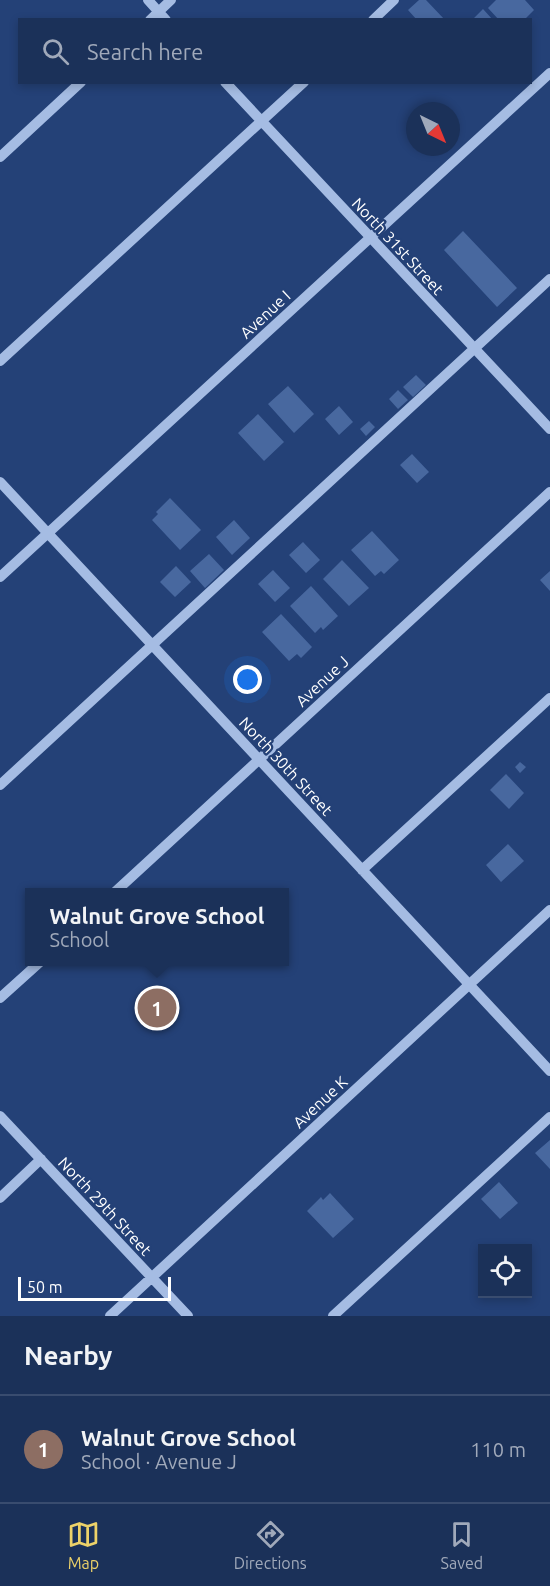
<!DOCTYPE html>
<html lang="en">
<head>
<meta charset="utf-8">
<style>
	:root { --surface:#1b3159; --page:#24395f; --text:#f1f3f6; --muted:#a0a9ba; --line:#394c6f; --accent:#edd269 }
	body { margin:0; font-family:Ubuntu,sans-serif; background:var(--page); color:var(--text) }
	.controls { position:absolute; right:18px; bottom:18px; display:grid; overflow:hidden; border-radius:0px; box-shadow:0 3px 9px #0003 }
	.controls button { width:54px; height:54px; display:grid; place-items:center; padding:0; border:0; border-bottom:2px solid var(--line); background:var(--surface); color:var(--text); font:30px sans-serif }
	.compass { position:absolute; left:406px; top:102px; width:54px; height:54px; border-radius:50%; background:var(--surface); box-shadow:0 3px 9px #0003; rotate:137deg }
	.scale { position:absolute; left:18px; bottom:15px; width:153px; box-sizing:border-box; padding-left:6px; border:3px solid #fff; border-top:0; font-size:16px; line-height:21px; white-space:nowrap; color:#fff; -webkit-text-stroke:4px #244177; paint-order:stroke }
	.you { position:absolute; left:248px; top:680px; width:21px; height:21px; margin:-15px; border:4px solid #fff; border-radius:50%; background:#1a73e8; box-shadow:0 0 0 9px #1a73e833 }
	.badge { display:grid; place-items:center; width:39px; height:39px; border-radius:50%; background:var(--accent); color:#fff; font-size:20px; font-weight:700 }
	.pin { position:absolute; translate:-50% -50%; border:3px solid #fff; box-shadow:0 2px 6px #0006 }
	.popup { position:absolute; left:25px; top:888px; width:264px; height:78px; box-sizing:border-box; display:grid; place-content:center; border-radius:0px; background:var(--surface); filter:drop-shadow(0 2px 4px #0005); font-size:20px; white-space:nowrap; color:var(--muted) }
	.popup b { font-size:22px; color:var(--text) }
	.popup::after { content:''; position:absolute; left:50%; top:100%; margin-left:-12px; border:12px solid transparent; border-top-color:var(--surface) }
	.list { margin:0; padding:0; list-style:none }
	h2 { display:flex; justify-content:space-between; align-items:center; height:78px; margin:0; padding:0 24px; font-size:26px }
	h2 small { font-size:20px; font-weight:400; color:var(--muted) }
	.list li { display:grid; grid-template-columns:39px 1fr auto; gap:18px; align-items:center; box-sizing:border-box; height:108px; padding:0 24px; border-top:2px solid var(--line) }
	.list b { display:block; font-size:22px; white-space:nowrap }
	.list p { margin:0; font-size:20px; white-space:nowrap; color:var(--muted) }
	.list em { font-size:20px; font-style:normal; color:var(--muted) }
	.icon { flex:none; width:33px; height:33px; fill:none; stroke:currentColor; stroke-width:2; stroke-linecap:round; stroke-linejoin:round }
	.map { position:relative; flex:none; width:550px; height:1316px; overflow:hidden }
	.search { position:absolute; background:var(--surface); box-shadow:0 3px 9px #0003; left:18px; right:18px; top:18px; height:66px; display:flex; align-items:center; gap:15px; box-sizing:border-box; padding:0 21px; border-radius:0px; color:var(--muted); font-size:22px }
	.sheet { height:186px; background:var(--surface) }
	nav { display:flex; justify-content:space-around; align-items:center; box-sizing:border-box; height:84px; border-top:2px solid var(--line); background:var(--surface); font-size:16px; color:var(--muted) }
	nav a { display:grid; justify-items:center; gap:3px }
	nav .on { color:var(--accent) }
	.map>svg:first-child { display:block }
</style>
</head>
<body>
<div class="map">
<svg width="550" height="1316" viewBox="0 0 550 1316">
	<rect width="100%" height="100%" fill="#244177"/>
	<!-- building -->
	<path fill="#48689f" d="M419,0H426L445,20H417L408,10Z
		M496,0H525L534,10L524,20H499L488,8Z
		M483,9L493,20H472Z
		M463,231L517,288L497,307L444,250Z
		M416,375L426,385L413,397L403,387Z
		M288,386L314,414L294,433L268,404Z
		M398,390L408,400L398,409L389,399Z
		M339,406L353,422L339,435L325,419Z
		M258,414L284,442L264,461L238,433Z
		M369,421L375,427L366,436L360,429Z
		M412,454L429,472L417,483L400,465Z
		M170,498L201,530L180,550L152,520L158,514L156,512Z
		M234,520L250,538L232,555L216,537Z
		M372,531L399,560L384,574L381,571L375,576L351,550Z
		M303,542L320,560L306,573L289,555Z
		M209,554L224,570L205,588L190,571Z
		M342,560L369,588L349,606L323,579Z
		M176,566L191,582L175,597L160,582Z
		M273,570L290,588L275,602L258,584Z
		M550,571V591L540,580Z
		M311,586L338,616L323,630L321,627L315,633L290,606Z
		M281,614L312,647L301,658L297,654L289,661L262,632Z
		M520,762L526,767L520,773L515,767Z
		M506,774L524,793L509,809L490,790Z
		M508,844L524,861L501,882L486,865Z
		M550,1140V1169L535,1153Z
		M499,1182L518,1203L500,1219L481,1199Z
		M330,1193L354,1219L333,1238L307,1211L321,1197L323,1200Z"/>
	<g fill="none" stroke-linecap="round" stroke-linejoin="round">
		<!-- minor -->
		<path stroke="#a5bce3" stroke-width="10" d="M148,0L166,20
			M150,20L171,0
			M373,20L394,0
			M225,82L550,429
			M0,157L81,82
			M0,361L304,82
			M0,482L550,1071
			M0,577L550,73
			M0,785L550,279
			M362,870L550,698
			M115,892L550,492
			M0,998L40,962
			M0,1116L188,1316
			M0,1198L41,1159
			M110,1316L550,910
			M333,1316L550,1117"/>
	</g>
	<g text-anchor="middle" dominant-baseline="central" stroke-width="4.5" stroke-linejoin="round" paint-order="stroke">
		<!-- street labels -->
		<g font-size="16" fill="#fff" stroke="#244177">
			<text transform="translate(398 246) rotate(47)">North 31st Street</text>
			<text transform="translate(265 314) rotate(-43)">Avenue I</text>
			<text transform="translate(322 681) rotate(-43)">Avenue J</text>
			<text transform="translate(286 766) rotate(47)">North 30th Street</text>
			<text transform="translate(320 1102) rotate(-43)">Avenue K</text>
			<text transform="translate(105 1206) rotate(47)">North 29th Street</text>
		</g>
	</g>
</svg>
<div class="controls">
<button><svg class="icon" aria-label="locate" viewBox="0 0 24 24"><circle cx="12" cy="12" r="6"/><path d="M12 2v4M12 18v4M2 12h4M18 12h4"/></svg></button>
</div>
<svg class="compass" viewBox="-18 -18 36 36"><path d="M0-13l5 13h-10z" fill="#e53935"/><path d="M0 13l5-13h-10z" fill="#a0a9ba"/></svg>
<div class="scale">50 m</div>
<div class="you"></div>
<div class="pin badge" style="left:157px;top:1008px;background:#8d6e63">1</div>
<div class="popup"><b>Walnut Grove School</b>School</div>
<div class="search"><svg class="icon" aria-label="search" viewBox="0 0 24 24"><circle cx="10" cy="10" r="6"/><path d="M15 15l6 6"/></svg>Search here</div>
</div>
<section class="sheet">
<h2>Nearby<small></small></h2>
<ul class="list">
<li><span class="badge" style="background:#8d6e63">1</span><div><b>Walnut Grove School</b><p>School · Avenue J</p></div><em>110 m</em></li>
</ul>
</section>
<nav>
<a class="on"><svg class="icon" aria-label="map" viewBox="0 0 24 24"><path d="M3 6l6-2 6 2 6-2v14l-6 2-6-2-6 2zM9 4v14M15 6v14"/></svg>Map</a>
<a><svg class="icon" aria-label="directions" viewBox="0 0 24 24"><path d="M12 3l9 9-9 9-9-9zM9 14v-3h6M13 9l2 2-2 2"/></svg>Directions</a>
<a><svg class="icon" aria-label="saved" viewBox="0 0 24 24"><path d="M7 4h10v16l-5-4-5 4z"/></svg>Saved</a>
</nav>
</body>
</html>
